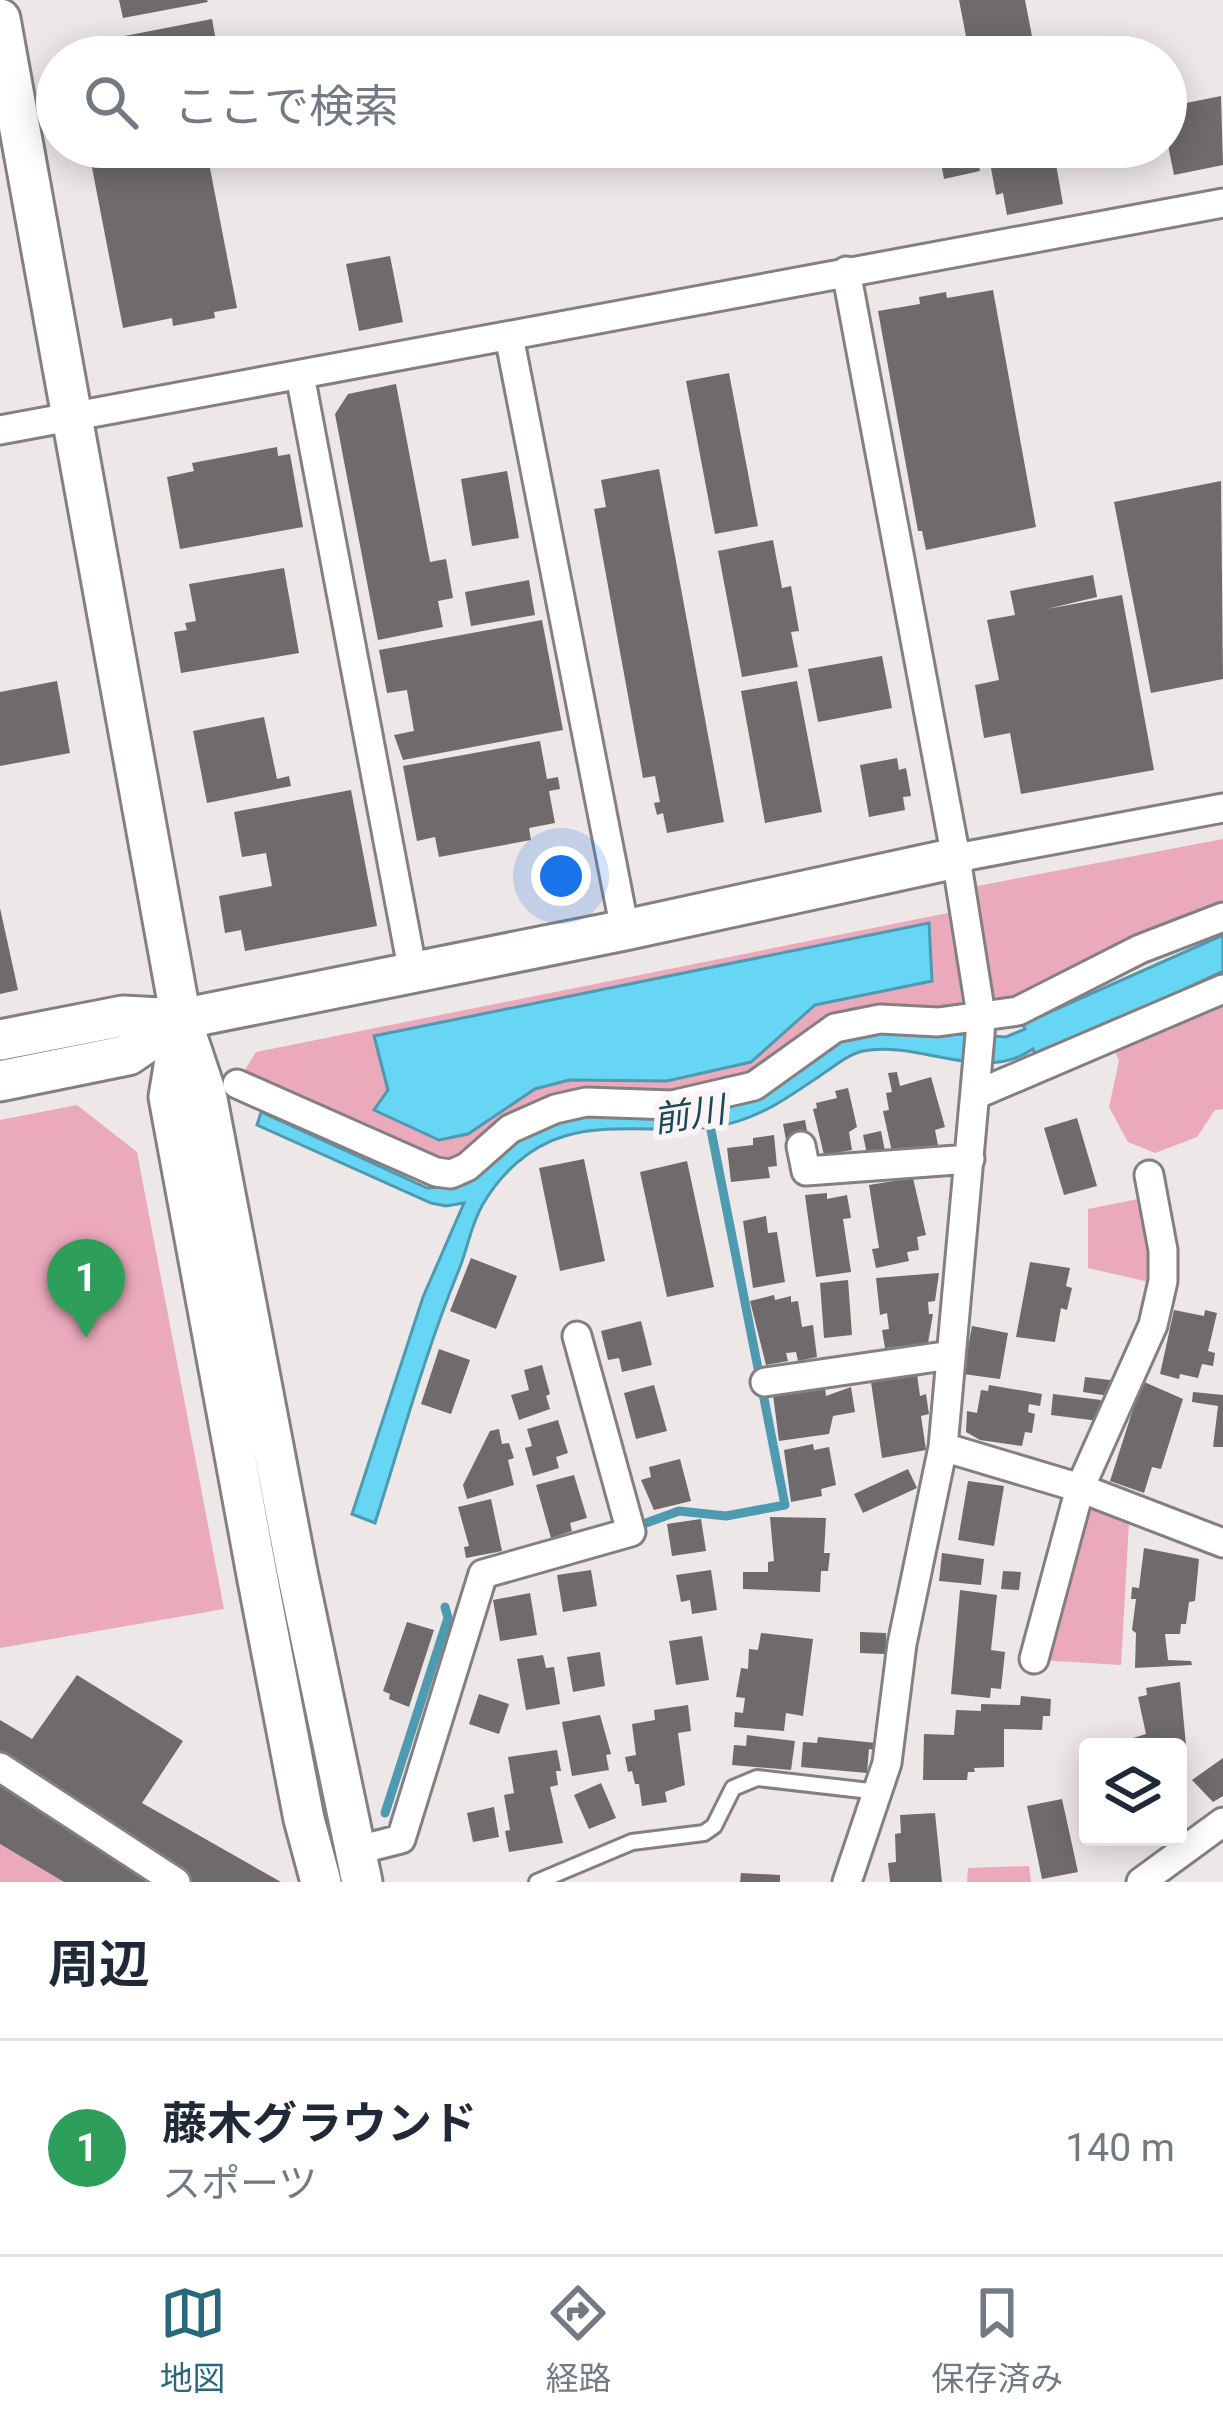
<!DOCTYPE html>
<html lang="ja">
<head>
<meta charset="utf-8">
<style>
	:root { --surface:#fff; --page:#f2f2f3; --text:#1f2937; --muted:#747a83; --line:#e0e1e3; --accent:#286a7c }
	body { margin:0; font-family:Roboto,"Noto Sans JP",sans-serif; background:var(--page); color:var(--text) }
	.controls { position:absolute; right:36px; bottom:36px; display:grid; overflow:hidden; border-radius:12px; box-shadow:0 6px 30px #0003 }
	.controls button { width:108px; height:108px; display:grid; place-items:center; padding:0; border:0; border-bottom:3px solid var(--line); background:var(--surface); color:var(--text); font:60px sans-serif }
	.you { position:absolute; left:561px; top:876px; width:42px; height:42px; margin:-30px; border:9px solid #fff; border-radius:50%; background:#1a73e8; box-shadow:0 0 0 18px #1a73e833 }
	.badge { display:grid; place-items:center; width:78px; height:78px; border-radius:50%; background:var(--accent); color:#fff; font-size:39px; font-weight:700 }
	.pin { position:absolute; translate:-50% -99px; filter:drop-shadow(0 3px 6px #0008) }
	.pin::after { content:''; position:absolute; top:63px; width:42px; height:36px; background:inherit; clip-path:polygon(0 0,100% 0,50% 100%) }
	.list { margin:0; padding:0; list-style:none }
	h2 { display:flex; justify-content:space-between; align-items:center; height:156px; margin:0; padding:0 48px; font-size:51px }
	h2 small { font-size:39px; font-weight:400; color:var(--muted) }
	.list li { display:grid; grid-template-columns:78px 1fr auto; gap:36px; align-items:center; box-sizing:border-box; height:216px; padding:0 48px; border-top:3px solid var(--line) }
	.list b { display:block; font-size:45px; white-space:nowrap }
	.list p { margin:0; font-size:39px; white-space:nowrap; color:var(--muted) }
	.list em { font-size:39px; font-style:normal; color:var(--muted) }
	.icon { flex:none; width:66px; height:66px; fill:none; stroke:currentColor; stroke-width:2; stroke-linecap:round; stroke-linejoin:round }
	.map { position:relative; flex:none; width:1223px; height:1882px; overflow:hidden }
	.search { position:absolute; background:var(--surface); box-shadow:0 6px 30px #0003; left:36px; right:36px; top:36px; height:132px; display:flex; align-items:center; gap:30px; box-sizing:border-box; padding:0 42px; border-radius:66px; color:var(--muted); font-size:45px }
	.sheet { height:372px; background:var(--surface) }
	nav { display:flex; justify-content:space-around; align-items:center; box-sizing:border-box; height:168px; border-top:3px solid var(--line); background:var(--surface); font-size:33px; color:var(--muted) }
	nav a { display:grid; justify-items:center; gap:6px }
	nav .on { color:var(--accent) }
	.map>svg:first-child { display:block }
</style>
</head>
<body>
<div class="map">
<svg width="1223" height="1882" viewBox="0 0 1223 1882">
	<rect width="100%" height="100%" fill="#ede7e8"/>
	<!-- green -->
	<path fill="#eba9bc" d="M1223,839V906L1029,993L1011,999L994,997L972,887Z
		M953,912L969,1004L755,1074L437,1164L243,1073L256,1052Z
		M1223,999V1109L1215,1110L1197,1137L1155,1153L1128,1142L1109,1107L1119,1061L1111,1042Z
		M77,1105L137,1152L224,1609L0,1648V1120Z
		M1143,1198L1149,1282L1088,1268V1209Z
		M1088,1504L1129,1523L1121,1665L1040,1660Z
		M0,1844L64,1882H0Z
		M1029,1866L1031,1882H967L968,1868Z"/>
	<!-- water -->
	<path fill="#67d5f4" stroke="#4e9ab0" stroke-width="3" d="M929,923L932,981L815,1005L751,1062L667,1081L569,1080L535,1089L468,1134L439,1140L374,1110L388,1090L374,1036Z
		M1223,935V971L1037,1059L1033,1049C983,1084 918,1040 863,1051C849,1054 836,1065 824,1073C793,1094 765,1115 728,1124C675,1136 615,1121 565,1136C530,1146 501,1173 483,1204C470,1226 468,1249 458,1272C425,1353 402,1438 375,1523L352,1514L423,1297L464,1203L446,1206L431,1203L257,1125L261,1112L427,1188L454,1186L514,1137L582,1112L679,1113L839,1037L894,1030L1006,1037L1025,1029L1023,1024Z"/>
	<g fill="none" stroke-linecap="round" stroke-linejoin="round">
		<!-- stream -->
		<path stroke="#4e9ab0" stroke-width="9" d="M646,1523L679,1511L726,1516L785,1505L709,1120
			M385,1813L448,1618L445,1607"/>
	</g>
	<!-- building -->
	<path fill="#6f6a6c" d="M119,0H207L208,2L123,18Z
		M959,0H1025L1036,57H970Z
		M212,19L219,57H70L68,47Z
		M1221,96L1223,165L1174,175L1166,135V107Z
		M88,147H237L239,157L209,163L237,308L214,312L215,318L173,326L172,318L123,328Z
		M938,147H975L980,171L944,179Z
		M987,147H1053L1063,204L1007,215L1003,193L996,195Z
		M390,256L403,322L359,331L346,264Z
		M993,290L1036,527L926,550L922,531H918L878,311L920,304L919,297L946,292L947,298Z
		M729,373L758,526L715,534L686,381Z
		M396,384L430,562L446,559L453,598L438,601L443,627L378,640L335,414L348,394Z
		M277,447L278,456L290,454L303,527L180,549L167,477L194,471L192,463Z
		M659,469L724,822L667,833L663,813L657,815L654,803L660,802L655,776L643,778L594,509L606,507L601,480Z
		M507,471L519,538L472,546L461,479Z
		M1221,481L1223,679L1151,693L1114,502Z
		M773,540L782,588L791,586L799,631L791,632L798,667L742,677L718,551Z
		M284,568L299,653L181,673L174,632L187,630L185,623L196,621L189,584Z
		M1093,575L1097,597L1047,609L1122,595L1154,770L1021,794L1010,733L984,738L975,685L999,680L987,620L1015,615L1010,591Z
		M529,580L535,615L471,626L465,592Z
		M542,620L563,730L403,760L394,735L414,731L407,690L387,693L379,650Z
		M882,656L892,708L818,722L808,669Z
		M57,681L70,753L0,766V692Z
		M797,681L822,812L765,823L741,691Z
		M264,717L277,779L289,776L291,786L207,803L193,731Z
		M540,741L547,779L558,777L560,789L549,791L555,823L529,828L531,840L439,857L435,837L417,841L403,766Z
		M897,758L899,770L906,768L911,796L903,797L905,810L869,817L860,765Z
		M351,790L377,926L245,951L241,930L225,933L219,896L272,886L266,853L242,857L234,812Z
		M0,908L18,990L0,994Z
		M897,1072L900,1086L931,1077L945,1127L935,1130L938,1145L892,1152L883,1111L889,1110L886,1093L892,1092L888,1073Z
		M848,1088L857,1127L849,1132L852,1150L824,1155L813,1109L817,1108L816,1103L837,1098L835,1091Z
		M1077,1118L1097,1186L1064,1195L1044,1128Z
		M805,1120L809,1141L787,1145L783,1124Z
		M881,1131L885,1151L867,1154L863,1135Z
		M774,1135L777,1166L768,1167L770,1178L731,1182L727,1148L753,1145V1138Z
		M584,1159L605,1261L560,1271L539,1168Z
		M687,1161L714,1287L667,1297L640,1172Z
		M913,1178L926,1235L917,1237L919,1250L907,1252L909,1261L876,1268L872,1249L879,1248L869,1185Z
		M827,1193V1199L847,1195L851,1218L843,1219L851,1272L816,1277L805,1195Z
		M766,1216L768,1233L777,1232L785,1282L753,1288L743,1221Z
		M471,1258L517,1276L496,1329L450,1311Z
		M1030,1262L1070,1268L1066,1286L1072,1288L1067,1310L1061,1308L1055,1342L1016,1337Z
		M939,1273L935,1301L928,1302L929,1314H933L928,1343L885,1348L882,1330L889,1329L887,1313L880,1315L876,1278Z
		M848,1280L852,1335L824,1338L820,1283Z
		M774,1295L775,1300L791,1296V1302L798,1301L802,1327L813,1325L817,1357L798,1361L796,1352L786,1353L788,1361L766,1365L750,1301Z
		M1174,1310L1204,1316L1205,1310L1217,1313L1208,1351L1215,1353L1213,1366L1202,1364L1198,1378L1180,1374L1179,1379L1160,1374Z
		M641,1321L652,1365L622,1372L619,1358L608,1360L601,1331Z
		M972,1326L1008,1333L1000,1379L963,1374Z
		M439,1349L470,1360L451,1414L421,1404Z
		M542,1365L550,1394L546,1396L550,1409L519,1420L511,1395L529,1390L524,1370Z
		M917,1374L920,1396L926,1394L929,1414L921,1416L926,1450L882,1458L871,1382Z
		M1085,1377L1110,1380L1109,1396L1083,1392Z
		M1142,1381L1183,1399L1161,1469L1152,1467L1144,1493L1110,1481Z
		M654,1385L667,1431L636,1439L624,1393Z
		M989,1385L1042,1394L1040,1406L1029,1404L1028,1412L1035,1414L1032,1433L1025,1432L1022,1446L980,1440L966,1432L967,1411L977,1413L981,1390L988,1391Z
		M825,1387L826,1396L851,1387L855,1412L833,1416L829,1434L779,1441L773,1395Z
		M1193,1392L1223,1395V1447H1213L1218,1406L1192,1402Z
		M1053,1394L1101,1400L1099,1421L1051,1415Z
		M558,1420L568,1453L556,1457L559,1468L533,1476L525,1448L532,1446L527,1429Z
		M499,1429L502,1444L509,1443L514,1458L508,1460L514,1485L467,1499L463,1485L490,1431Z
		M813,1444L814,1450L829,1447L836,1485L821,1489L822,1496L791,1502L784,1450Z
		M680,1459L691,1501L654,1510L641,1480L651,1477L649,1467Z
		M908,1469L917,1488L863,1513L854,1494Z
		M574,1475L587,1518L570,1523L572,1531L551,1538L536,1485Z
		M968,1481L1004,1486L994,1546L958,1540Z
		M491,1499L502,1551L466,1558L464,1547L469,1546L458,1507Z
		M770,1517L826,1518L824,1553H830L828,1571H821L820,1592L743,1589V1572H768V1562L774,1561Z
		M701,1519L706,1551L672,1556L667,1524Z
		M1144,1548L1199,1559L1195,1601L1189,1602L1186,1624H1181L1180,1634H1165L1168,1660L1191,1661L1192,1665L1135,1668L1136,1633L1132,1630L1136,1599H1131L1132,1587L1139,1588Z
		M942,1553L984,1559L981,1585L939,1581Z
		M591,1570L597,1606L563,1612L557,1575Z
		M711,1570L717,1610L692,1614L690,1600L681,1602L676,1575Z
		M1003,1571L1021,1572L1019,1590L1001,1589Z
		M960,1590L997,1595L991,1650L1005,1652L1001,1689L991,1688L990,1698L951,1694Z
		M530,1593L537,1635L500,1641L493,1600Z
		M407,1622L434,1630L409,1707L389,1699L390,1694L383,1691Z
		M860,1632L886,1633V1654L860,1653Z
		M761,1633L813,1639L803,1716L786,1713L784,1731L734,1727L735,1712L743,1713L745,1698L736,1697L741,1668L748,1669L749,1649L758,1650Z
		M702,1636L709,1680L676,1685L669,1641Z
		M600,1652L605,1686L573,1692L567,1657Z
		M543,1655L546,1668L554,1667L560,1704L526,1710L517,1659Z
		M77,1675L183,1741L142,1803L281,1882H64L0,1844V1720L32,1739Z
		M1180,1682L1187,1756L1178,1757V1747H1134L1133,1738L1146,1734L1138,1697L1147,1695L1146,1688Z
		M479,1694L509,1704L499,1734L469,1724Z
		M1021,1696L1051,1699L1050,1716H1043L1042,1730L1004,1729V1767L974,1768L975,1772H968L967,1780H923L924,1734L954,1735L956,1710L981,1711V1704L1020,1705Z
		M688,1705L691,1731L678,1733L685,1785L665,1792L667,1802L642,1806L639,1784H635L632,1771L628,1772L625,1757L636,1755L632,1724L655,1720L654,1710Z
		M600,1715L611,1754L606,1755L609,1770L572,1776L562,1722Z
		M747,1735L795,1741L791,1770L732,1765L734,1745L746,1746Z
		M818,1737L876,1743L875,1750L869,1749L867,1773L801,1767L803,1742L817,1743Z
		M557,1750L561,1771H556L558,1785L550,1787L563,1843L509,1852L505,1831L510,1830L504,1795L514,1793L508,1757Z
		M1223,1758V1796L1213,1802L1192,1780Z
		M601,1783L616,1818L589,1829L574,1795Z
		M1062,1799L1078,1872L1042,1879L1027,1806Z
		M494,1807L499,1837L473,1842L467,1813Z
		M935,1813L942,1882H890L888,1863L896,1862L895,1834L901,1833L900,1815Z
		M741,1873L780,1875V1882H740Z"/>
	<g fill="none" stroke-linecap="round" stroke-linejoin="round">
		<defs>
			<path id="lane" d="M537,1882L632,1842L704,1833L714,1826L733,1788L757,1778L879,1792"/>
			<path id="street" d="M846,271L956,858L1223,808
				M509,336L625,930
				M300,375L413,973
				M0,430L1223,203
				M237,1084L436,1172L451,1174L467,1167L510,1129L555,1109L586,1102L672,1105L754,1086L835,1028L880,1019L938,1022L1018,1011L1140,949L1223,917
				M975,1095L1223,989
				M801,1146L806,1171L970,1159
				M765,1382L951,1355
				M943,1447L1080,1488L1223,1543
				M1034,1659L1080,1488L1153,1325L1163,1281V1250L1149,1175
				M0,1767L176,1882
				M354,1851L401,1839L483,1574L631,1532L577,1336
				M847,1882L887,1763L902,1644L943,1447L980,1035L981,1015L956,858
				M1141,1882L1223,1822"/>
			<path id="secondary" d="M0,19L181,1019L206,1094L297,1572L362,1882
				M181,1024L169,1097L258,1580L304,1819L321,1882
				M0,1040L123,1016L181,1019L625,930L956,858
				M0,1081L128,1055L181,1019"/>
		</defs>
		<!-- lane casing -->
		<use href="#lane" stroke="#847f80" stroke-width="20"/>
		<!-- street casing -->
		<use href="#street" stroke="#847f80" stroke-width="33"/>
		<!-- secondary casing -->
		<use href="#secondary" stroke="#847f80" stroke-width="45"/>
		<!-- lane -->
		<use href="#lane" stroke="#fff" stroke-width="14"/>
		<!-- street -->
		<use href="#street" stroke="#fff" stroke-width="27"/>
		<!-- secondary -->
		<use href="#secondary" stroke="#fff" stroke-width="39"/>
	</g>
	<g text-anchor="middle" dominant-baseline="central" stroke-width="12" stroke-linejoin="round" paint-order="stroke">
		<!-- water labels -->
		<g font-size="36" font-style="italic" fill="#1a4a58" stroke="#faf4f6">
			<text transform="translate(689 1115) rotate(-9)">前川</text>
		</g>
	</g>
</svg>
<div class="controls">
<button><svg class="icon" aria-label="layers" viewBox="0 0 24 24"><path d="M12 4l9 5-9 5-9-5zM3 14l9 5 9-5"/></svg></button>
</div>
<div class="you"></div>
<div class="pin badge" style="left:86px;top:1338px;background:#2e9e5b">1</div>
<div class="search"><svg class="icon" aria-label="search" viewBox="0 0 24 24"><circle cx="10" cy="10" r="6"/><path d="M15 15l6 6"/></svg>ここで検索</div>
</div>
<section class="sheet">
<h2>周辺<small></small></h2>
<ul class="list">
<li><span class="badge" style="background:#2e9e5b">1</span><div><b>藤木グラウンド</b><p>スポーツ</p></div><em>140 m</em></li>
</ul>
</section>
<nav>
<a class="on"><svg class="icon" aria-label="map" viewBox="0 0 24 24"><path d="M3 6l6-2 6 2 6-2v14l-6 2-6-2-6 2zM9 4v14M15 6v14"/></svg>地図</a>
<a><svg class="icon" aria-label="directions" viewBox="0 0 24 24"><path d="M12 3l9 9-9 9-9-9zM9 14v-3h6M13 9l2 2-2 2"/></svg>経路</a>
<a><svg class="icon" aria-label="saved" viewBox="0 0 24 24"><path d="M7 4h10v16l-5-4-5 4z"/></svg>保存済み</a>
</nav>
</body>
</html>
